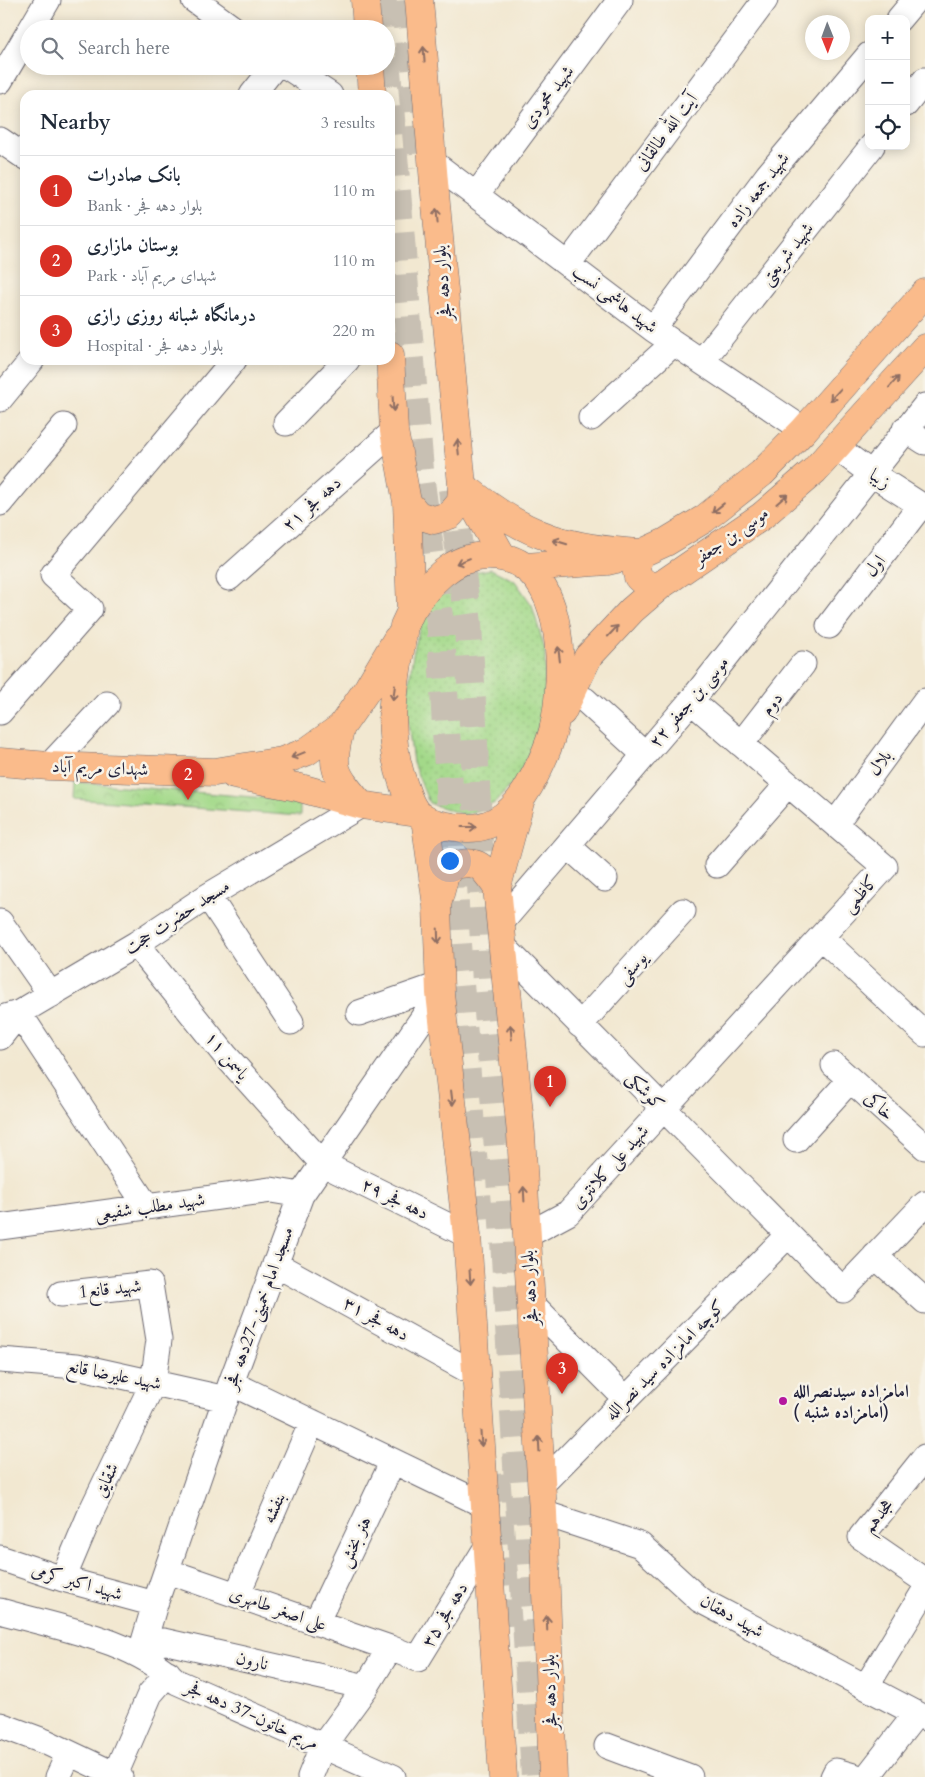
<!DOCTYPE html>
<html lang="en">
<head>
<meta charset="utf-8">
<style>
	:root { --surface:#fff; --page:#f2f2f3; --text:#1f2937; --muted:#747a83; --line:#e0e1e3; --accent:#d93025 }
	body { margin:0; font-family:Cardo,Amiri,serif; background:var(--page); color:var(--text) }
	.controls { position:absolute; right:15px; top:15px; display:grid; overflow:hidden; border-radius:10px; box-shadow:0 2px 12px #0003 }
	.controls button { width:45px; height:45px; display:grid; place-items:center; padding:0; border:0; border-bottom:1px solid var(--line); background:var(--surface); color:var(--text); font:25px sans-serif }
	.compass { position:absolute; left:805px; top:15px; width:45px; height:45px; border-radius:50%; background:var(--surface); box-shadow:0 2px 12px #0003; rotate:179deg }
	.you { position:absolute; left:449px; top:860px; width:18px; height:18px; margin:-12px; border:4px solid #fff; border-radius:50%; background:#1a73e8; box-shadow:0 0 0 8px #1a73e833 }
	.badge { display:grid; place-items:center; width:32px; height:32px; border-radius:50%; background:var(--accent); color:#fff; font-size:16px; font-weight:700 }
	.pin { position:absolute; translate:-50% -41px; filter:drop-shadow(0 1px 2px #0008) }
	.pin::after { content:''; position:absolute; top:26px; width:18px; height:15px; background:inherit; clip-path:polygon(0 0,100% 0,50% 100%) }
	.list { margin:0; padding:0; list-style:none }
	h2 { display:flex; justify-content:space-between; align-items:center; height:65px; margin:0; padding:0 20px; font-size:21px }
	h2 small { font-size:16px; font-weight:400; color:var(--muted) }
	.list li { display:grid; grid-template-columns:32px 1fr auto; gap:15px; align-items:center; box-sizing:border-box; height:70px; padding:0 20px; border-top:1px solid var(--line) }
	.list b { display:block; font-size:19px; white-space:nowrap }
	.list p { margin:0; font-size:16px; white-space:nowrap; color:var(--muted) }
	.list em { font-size:16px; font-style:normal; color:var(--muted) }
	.icon { flex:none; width:28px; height:28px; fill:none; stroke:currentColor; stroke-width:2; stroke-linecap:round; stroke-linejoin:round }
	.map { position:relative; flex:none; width:925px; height:1777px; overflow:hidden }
	.search { position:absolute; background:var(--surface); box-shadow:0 2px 12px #0003; left:20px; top:20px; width:375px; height:55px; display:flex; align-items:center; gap:12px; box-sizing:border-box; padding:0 18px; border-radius:28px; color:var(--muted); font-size:19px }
	.panel { position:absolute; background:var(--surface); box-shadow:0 2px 12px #0003; left:20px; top:90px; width:375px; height:275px; border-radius:15px }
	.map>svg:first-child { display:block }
</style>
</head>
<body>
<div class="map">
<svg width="925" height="1777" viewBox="0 0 925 1777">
	<defs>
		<pattern id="grass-dots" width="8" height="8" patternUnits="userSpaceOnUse" patternTransform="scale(1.25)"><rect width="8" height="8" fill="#a3d989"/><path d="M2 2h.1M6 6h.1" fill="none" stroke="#8cba77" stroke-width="1.8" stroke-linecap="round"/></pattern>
		<pattern id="park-crowns" width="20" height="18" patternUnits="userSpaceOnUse" patternTransform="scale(1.25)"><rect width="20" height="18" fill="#a3d989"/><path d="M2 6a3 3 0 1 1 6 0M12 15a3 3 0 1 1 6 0" fill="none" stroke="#8cba77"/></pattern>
	</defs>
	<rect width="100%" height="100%" fill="#f7f3e8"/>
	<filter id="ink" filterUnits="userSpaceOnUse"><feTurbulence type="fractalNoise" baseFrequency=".02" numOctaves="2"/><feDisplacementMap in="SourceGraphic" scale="10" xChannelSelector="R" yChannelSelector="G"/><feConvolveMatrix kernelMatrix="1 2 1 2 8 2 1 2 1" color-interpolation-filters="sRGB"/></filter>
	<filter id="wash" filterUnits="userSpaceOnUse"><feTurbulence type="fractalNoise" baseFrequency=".0096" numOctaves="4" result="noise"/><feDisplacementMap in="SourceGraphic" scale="20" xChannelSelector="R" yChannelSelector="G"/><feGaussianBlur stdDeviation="1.12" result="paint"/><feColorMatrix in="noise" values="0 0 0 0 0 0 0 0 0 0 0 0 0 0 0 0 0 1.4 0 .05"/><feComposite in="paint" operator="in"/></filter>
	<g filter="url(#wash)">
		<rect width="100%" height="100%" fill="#f2e8d1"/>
		<!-- grass -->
		<path fill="url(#grass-dots)" stroke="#627e62" d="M491,569L515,581L532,605L545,650V698L535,740L516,780L495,803L464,815L429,803L413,763L406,706L413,654L424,611L451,576Z"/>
		<!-- park -->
		<path fill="url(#park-crowns)" stroke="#627e62" d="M75,782L300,801V816L74,799Z"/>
	</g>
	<g filter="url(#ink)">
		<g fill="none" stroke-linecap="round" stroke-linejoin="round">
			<!-- major-tunnel -->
			<path stroke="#c8c0b3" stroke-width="28" stroke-dasharray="28 14" stroke-linecap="butt" d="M382,0L384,29
				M405,0L419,168
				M386,58L389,95
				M390,107L421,482L441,631L457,944L478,1219
				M452,489L468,624L486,984L502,1205L535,1777
				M496,1474L508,1626"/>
			<defs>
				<path id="minor" d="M194,0L234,29
					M899,19L915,0
					M31,29L48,0
					M286,66L330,95
					M0,81L29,32
					M252,95L275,66
					M906,104L925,80
					M0,140L25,157
					M432,162L653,329L804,430
					M476,195L620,0
					M568,264L765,0
					M653,329L768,175L869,55
					M702,361L872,146
					M0,399L32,360
					M591,418L674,343
					M286,423L347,360
					M905,429L925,442
					M836,447L872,474L925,508
					M0,503L64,426
					M229,578L394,431
					M829,626L921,505
					M585,700L645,755
					M0,712L90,609L53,575L234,360
					M741,744L803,664
					M49,766L107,704
					M835,824L925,701
					M568,846L605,879
					M717,865L788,784
					M208,896L291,1022
					M0,922L51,995
					M500,924L691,701L925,406
					M821,937L925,1034
					M136,944L225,1055L323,1164L467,1235
					M502,945L843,1290L925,1204
					M359,1013L439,985
					M5,1017L19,1013L147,1207
					M580,1025L683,911
					M0,1037L19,1013L136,944L208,896L361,805
					M834,1065L925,1147
					M796,1140L850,1080
					M0,1227L271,1190L301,1195
					M527,1235L568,1213L885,867L691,701
					M875,1256L925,1301
					M275,1264L477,1375
					M61,1294L150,1284L159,1340L153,1383L92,1510L63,1579
					M531,1303L626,1399
					M0,1360L77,1366L226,1399
					M231,1383L486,1506
					M925,1457L861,1537L925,1581
					M542,1484L787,1236
					M543,1513L640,1545L700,1600L925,1718
					M0,1558L63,1579L155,1604
					M167,1571L390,1648
					M237,1595L312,1422
					M0,1611C59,1628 132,1639 177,1682L393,1777
					M316,1623L393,1461
					M140,1655L155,1604L231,1383L301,1195L440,993
					M140,1655L163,1641L366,1687
					M866,1687L925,1590
					M0,1725L46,1742L120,1777
					M607,1746L690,1777
					M115,1775L150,1694L168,1673
					M58,1777L69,1753
					M310,1777L322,1747L366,1687L390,1648L418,1659L488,1545
					M833,1777L836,1771L857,1777
					M867,1777L916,1714"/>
				<path id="major" d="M365,0L367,29
					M419,0L434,183L462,485L502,556
					M370,66L372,95
					M390,355L394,431L407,502L411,611L404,626C395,684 383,728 404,786C407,794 410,806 417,813C427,824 452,828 467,828C495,829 516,809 529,786C538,770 548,749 553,731C566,675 568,554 487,556C452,556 428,584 411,611
					M471,492C528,538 571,549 642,553L635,564L638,577L648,586L661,585
					M407,502L418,515L434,520L450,515L461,502L462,485
					M526,567L607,561L642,553L666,542L704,519L762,473L804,430L925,293
					M562,712L588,657L632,610L661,585L762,516L814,471L925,348
					M341,727C329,768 334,773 361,805
					M0,762L49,766L215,772L282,761L306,752L341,727L368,688L397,639
					M234,775L297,787L361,805L417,813
					M520,802L497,887L521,1134L543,1513L553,1777
					M425,818L437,906L440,993L467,1235L503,1777
					M438,901L445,875L451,866C479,859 481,865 497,887"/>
			</defs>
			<!-- minor casing -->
			<use href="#minor" stroke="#6b6770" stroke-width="27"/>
			<!-- major casing -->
			<use href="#major" stroke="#6b6770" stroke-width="29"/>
			<!-- minor -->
			<use href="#minor" stroke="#fff" stroke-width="25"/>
			<!-- major -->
			<use href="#major" stroke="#fabb8b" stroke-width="28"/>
		</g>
		<!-- one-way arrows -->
		<defs><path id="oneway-shaft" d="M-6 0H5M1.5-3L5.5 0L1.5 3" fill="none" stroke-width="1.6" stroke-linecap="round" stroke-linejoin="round" transform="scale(1.25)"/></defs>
		<g stroke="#8e6e63">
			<use href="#oneway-shaft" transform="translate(424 54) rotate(-94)"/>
			<use href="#oneway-shaft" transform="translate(437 216) rotate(-95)"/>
			<use href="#oneway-shaft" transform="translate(894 382) rotate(-48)"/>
			<use href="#oneway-shaft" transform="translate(835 395) rotate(132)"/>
			<use href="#oneway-shaft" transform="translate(393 404) rotate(87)"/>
			<use href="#oneway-shaft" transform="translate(458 447) rotate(-96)"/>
			<use href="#oneway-shaft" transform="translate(782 499) rotate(-41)"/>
			<use href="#oneway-shaft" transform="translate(718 508) rotate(142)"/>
			<use href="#oneway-shaft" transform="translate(560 542) rotate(-163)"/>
			<use href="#oneway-shaft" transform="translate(463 561) rotate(158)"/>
			<use href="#oneway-shaft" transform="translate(613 631) rotate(-47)"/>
			<use href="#oneway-shaft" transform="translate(559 654) rotate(-97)"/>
			<use href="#oneway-shaft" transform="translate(394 693) rotate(97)"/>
			<use href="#oneway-shaft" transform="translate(298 755) rotate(158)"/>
			<use href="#oneway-shaft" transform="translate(469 827)"/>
			<use href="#oneway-shaft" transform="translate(438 936) rotate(88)"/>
			<use href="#oneway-shaft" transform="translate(511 1032) rotate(-96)"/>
			<use href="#oneway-shaft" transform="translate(452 1098) rotate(83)"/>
			<use href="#oneway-shaft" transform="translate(524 1194) rotate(-93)"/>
			<use href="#oneway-shaft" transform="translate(470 1277) rotate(86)"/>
			<use href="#oneway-shaft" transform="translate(481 1439) rotate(86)"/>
			<use href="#oneway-shaft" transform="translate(539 1444) rotate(-93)"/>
			<use href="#oneway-shaft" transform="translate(547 1623) rotate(-92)"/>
		</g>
	</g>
	<!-- markers -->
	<circle fill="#b5179e" stroke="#f7f3e8" stroke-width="2" cx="783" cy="1401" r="5"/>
	<g text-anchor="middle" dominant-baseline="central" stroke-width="5" stroke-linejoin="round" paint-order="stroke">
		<!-- street labels -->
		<g font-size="18" fill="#22223b" stroke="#f7f3e8">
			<text transform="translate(548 97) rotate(-53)">شهید محمودی</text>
			<text transform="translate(666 132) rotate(-53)">آیت الله طالقانی</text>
			<text transform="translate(758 190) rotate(-52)">شهید جمعه زاده</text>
			<text transform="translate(787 254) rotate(-52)">شهید شریعتی</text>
			<text transform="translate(443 283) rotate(-95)">بلوار دهه فجر</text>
			<text transform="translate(615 299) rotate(37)">شهید هاشمی نسب</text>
			<text transform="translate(880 479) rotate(33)">زیبا</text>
			<text transform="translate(312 504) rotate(-42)">دهه فجر ۲۱</text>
			<text transform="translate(731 536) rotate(-35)">موسی بن جعفر</text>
			<text transform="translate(875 566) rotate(-53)">اول</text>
			<text transform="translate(689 702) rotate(-50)">موسی بن جعفر ۲۲</text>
			<text transform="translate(772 704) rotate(-52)">دوم</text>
			<text transform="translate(880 763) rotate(-54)">بلال</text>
			<text transform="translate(100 768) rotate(2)">شهدای مریم آباد</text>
			<text transform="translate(860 894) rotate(-48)">کاظمی</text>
			<text transform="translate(177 917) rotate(-33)">مسجد حضرت حجت</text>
			<text transform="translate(632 968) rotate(-48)">یوسفی</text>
			<text transform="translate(227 1056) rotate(50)">یاسمن ۱۱</text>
			<text transform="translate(645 1091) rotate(46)">کوشکی</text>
			<text transform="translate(879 1106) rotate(42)">خاکی</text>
			<text transform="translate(610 1167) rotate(-48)">شهید علی کلانتری</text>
			<text transform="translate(395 1199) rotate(26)">دهه فجر ۲۹</text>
			<text transform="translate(150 1207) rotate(-8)">شهید مطلب شفیعی</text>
			<text transform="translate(530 1288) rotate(-94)">بلوار دهه فجر</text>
			<text transform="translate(110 1289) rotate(-6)">1شهید قانع</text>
			<text transform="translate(259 1308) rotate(-70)">مسجد امام خمینی-27دهه فجر</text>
			<text transform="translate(376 1319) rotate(29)">دهه فجر ۳۱</text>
			<text transform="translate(665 1360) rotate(-45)">کوچه امامزاده سید نصرالله</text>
			<text transform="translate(114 1375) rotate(11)">شهید علیرضا قانع</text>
			<text transform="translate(106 1480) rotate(-64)">شقایق</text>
			<text transform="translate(274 1508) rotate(-66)">بنفشه</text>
			<text transform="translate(878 1516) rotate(-52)">هجدهم</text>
			<text transform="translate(355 1542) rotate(-65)">هنر بخش</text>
			<text transform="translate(77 1582) rotate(16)">شهید اکبر کرمی</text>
			<text transform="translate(278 1609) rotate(19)">علی اصغر طامهری</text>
			<text transform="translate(445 1615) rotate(-59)">دهه فجر ۳۵</text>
			<text transform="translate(732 1616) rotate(29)">شهید دهقان</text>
			<text transform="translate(252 1661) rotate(13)">نارون</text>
			<text transform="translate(550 1692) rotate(-92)">بلوار دهه فجر</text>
			<text transform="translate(252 1715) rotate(24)">مریم خاتون-37 دهه فجر</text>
		</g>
		<!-- poi labels -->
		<g font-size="18" font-weight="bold" fill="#22223b" stroke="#f7f3e8" text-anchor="start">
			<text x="793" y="1391">امامزاده سیدنصرالله<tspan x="793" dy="21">( امامزاده شنبه)</tspan></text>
		</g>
	</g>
</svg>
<div class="controls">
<button>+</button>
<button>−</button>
<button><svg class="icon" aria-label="locate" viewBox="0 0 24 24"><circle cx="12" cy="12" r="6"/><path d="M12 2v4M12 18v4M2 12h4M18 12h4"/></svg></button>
</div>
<svg class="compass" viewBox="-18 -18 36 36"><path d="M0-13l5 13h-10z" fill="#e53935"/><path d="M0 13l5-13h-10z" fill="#747a83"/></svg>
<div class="you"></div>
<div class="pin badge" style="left:550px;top:1107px">1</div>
<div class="pin badge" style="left:188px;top:800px">2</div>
<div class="pin badge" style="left:562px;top:1394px">3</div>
<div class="search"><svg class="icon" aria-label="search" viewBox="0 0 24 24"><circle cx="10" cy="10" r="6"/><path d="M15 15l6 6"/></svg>Search here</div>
<section class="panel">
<h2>Nearby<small>3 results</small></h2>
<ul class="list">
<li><span class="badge">1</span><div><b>بانک صادرات</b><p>Bank · بلوار دهه فجر</p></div><em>110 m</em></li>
<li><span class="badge">2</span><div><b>بوستان مازاری</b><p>Park · شهدای مریم آباد</p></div><em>110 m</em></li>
<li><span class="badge">3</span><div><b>درمانگاه شبانه روزی رازی</b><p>Hospital · بلوار دهه فجر</p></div><em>220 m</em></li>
</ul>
</section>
</div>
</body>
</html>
